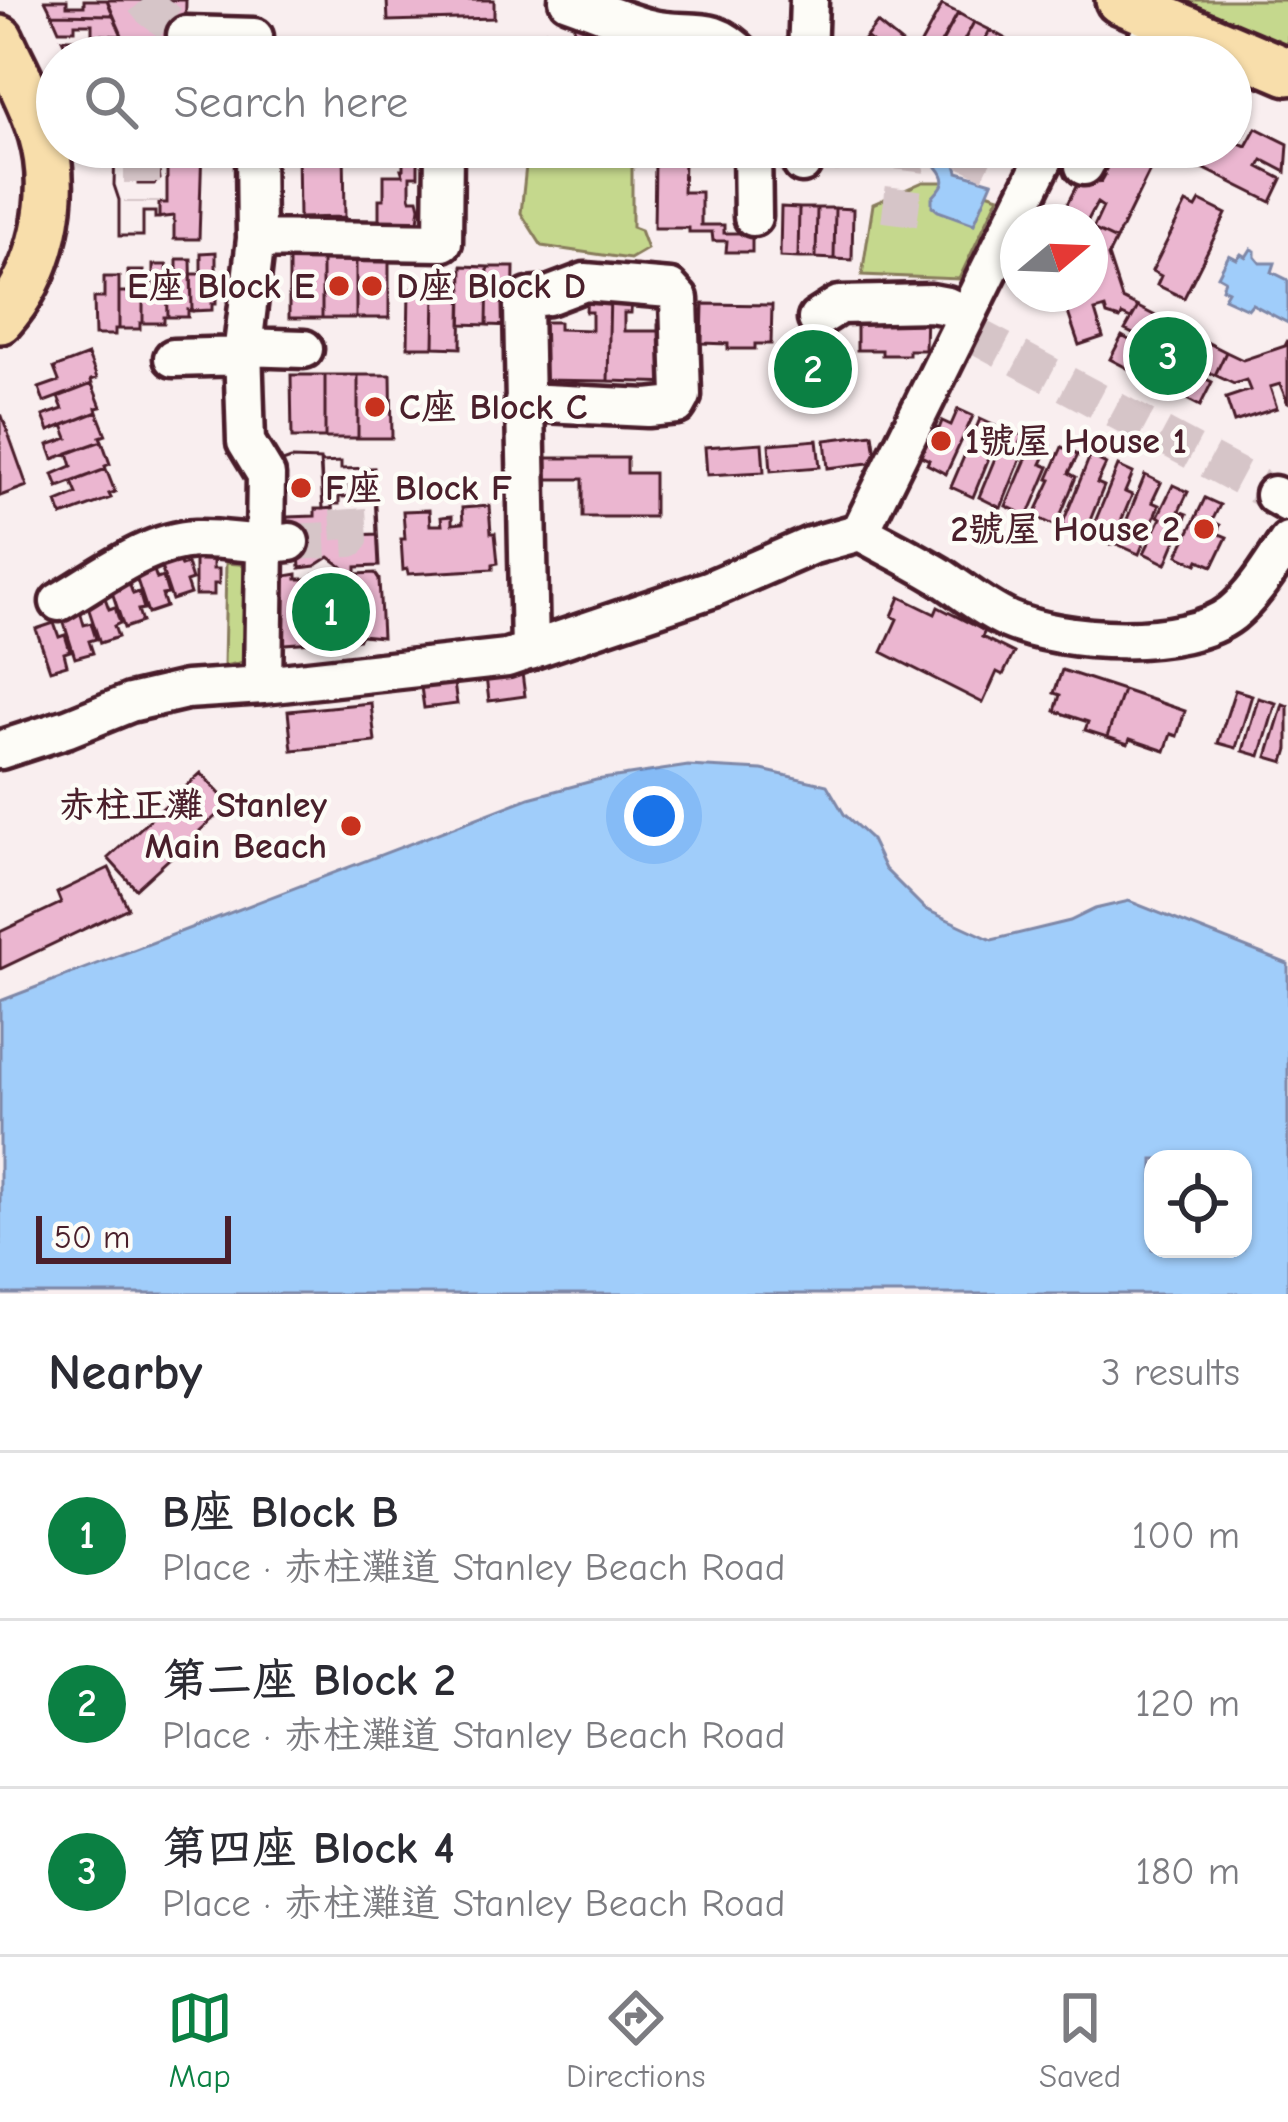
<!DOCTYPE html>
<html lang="en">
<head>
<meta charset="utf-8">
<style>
	:root { --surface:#fff; --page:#f2f2f3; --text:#2b2b33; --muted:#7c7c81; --line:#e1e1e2; --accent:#0b8043 }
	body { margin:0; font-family:"Comic Neue","LXGW WenKai TC",sans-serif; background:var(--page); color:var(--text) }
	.controls { position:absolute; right:36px; bottom:36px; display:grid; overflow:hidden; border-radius:24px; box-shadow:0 3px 9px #0004 }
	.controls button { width:108px; height:108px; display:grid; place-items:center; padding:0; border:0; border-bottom:3px solid var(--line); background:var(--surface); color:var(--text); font:60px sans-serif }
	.compass { position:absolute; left:1000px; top:204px; width:108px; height:108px; border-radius:50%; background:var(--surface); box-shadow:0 3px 9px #0004; rotate:71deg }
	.scale { position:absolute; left:36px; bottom:30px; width:195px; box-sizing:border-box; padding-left:12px; border:6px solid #4a1f2b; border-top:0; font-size:33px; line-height:42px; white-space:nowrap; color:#4a1f2b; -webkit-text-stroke:9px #fdfcf7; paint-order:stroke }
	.you { position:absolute; left:654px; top:816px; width:42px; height:42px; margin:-30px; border:9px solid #fff; border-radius:50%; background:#1a73e8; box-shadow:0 0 0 18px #1a73e833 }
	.badge { display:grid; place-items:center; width:78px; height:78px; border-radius:50%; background:var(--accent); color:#fff; font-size:39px; font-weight:700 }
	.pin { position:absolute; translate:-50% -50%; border:6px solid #fff; box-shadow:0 3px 12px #0006 }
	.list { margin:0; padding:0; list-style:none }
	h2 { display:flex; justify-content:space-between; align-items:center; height:156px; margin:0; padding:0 48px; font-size:51px }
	h2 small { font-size:39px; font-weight:400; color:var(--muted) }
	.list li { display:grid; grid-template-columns:78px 1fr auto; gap:36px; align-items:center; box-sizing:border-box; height:168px; padding:0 48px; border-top:3px solid var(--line) }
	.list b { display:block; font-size:45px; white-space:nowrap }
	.list p { margin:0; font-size:39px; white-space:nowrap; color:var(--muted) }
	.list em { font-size:39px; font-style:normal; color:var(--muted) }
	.icon { flex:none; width:66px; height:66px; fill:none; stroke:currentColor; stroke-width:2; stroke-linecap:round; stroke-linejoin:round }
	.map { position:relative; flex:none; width:1288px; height:1294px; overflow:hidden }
	.search { position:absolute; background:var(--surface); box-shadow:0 3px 9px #0004; left:36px; right:36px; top:36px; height:132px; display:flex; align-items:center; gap:30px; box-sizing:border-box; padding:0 42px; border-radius:66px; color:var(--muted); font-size:45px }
	.sheet { height:660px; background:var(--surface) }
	nav { display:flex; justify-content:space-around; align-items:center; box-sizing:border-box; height:168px; border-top:3px solid var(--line); background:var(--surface); font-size:33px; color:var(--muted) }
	nav a { display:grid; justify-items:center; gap:6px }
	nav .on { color:var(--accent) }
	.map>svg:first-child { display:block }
</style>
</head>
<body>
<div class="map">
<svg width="1288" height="1294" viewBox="0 0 1288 1294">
	<rect width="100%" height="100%" fill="#f9eeef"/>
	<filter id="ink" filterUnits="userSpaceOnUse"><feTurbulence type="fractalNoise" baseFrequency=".00833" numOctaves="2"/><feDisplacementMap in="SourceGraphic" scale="24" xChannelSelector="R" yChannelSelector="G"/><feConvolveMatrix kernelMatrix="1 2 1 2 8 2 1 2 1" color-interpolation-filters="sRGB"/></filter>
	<g filter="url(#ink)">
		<!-- green -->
		<path fill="#c5d88d" stroke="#887c5c" stroke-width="3" d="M1170,0H1288V55Z
			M528,147H763L735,162L662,154L632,167V227L640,230L647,249L630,259L542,246L521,213Z
			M923,182H956L999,196L959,279L862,275L873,204Z
			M226,563L250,565L253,637L246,638L244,662L224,666Z"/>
		<!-- water -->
		<path fill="#a0cdfa" stroke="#7e87a7" stroke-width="3" fill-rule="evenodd" d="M944,157H954L958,172L992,182L974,224L938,211L932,206V198C942,186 950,182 937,167Z
			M1251,249L1255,251V257L1260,263H1275L1272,272L1288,280V323L1252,304L1248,309L1224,298L1228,291L1222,288L1225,280L1218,276L1229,255L1237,259L1241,254L1246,257Z
			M688,766L762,770L827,785L844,814L870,838L885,869L925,909L992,940L1070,921L1095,909L1129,901L1288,964V1294H0V1001L529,798L596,780ZM1153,1159H1243V1249H1153Z"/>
		<!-- building -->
		<path fill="#ebb6d0" stroke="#4a1f2b" stroke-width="3" fill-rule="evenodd" d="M45,0H67V6H84V0H107L113,15L52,14Z
			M107,0H186L185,56H131Z
			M387,0H494V18L388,21Z
			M942,5L958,13L933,57L918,49Z
			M599,13L600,46H611V31H627V48H634V57H540V48L547,49V31H563V47L574,46V14Z
			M958,13L974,22L955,57H934Z
			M52,14L113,15L122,36L92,35V24H75V30H59Z
			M974,22L990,30L976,57H955Z
			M877,23L916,55L914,57H890L866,37Z
			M990,30L1006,39L996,57H976Z
			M102,35L122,36L131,56L70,55L62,39H85V47H101Z
			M866,37L890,57H862L854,51Z
			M1231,116L1248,124L1239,143L1246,146L1256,128L1288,144L1286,172L1263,160L1259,167L1282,179L1271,202L1181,157L1186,147H1231Z
			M115,147H157L163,154H178V147H202L199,239H174V216L155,218V212H143V236H119V200L114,185ZM154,164L159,170L160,179L154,184H138V165Z
			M115,147H157L163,154H167V203H159V218H155V212H143V236H119V200L114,185Z
			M298,147H344L345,217L299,218Z
			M1095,147H1124L1118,158L1125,162L1132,147H1154L1160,150L1116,240L1093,229L1103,207L1097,203L1087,222H1078L1062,214L1083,173L1101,182L1105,175L1086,165Z
			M403,150H418V176H410V196L411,199H418L420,207L418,221H393V223L379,221V199H384V175H403L401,169H403Z
			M866,151V169L816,170L815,152Z
			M655,162H684L683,192H701V225H724V233H752V252H726L727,241H713L712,232H689V228H654Z
			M1200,201L1226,214L1184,298L1157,285L1161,276L1152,271L1186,203L1196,208Z
			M781,207L799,208L798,258L780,257Z
			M799,208H817L816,258H798Z
			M817,208H835L834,259L816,258Z
			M835,208L853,209L852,260L834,259Z
			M1093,229L1116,240L1108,256L1122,299L1138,307L1131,319L1122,315L1120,319L1107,315L1105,308L1095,311L1103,337L1079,345L1064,301L1090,294V234Z
			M216,252V304H212V310L192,311L191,274H201V253Z
			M289,255H322V318H289Z
			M322,255H356V318H322Z
			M356,255H389V318H356Z
			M177,259H191L192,311L188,310V317H168L167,280H177Z
			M153,265H167L168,317H164V323H143V286H153Z
			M462,266L488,267L487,325L461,324Z
			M488,267H514L513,326L487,325Z
			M128,271H143V323H140V329H119V292H128Z
			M104,277H119V329H115V335H95L94,298H104Z
			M409,289L435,290L434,347H408Z
			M435,290H462L461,348L434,347Z
			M587,291L610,292L608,381L539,380L540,322H559V329L592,330V312H586Z
			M610,292L632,293L631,313H624V331H658V325H678L677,383L608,381Z
			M703,304L772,305L771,344H755V349H728V344L702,343Z
			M1138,307L1226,352L1215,375L1193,365L1190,371L1212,382L1200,406L1160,385L1168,366L1161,363L1152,381L1110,359L1122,336L1145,349L1149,342L1125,330Z
			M857,310H926L925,350H909V355H882V350H857Z
			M1288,340V404L1280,384L1270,387L1277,408L1234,422L1226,398L1250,390L1246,380L1234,384L1215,375L1226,352L1243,360L1285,346Z
			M779,349L848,350V389H831V394H804V389L779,388Z
			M88,355L97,378L91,380L92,384L44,402L39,388L59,381L54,368Z
			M291,375H325V438H292Z
			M325,375H358V438H325Z
			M358,375H391L392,438H358Z
			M92,384L101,407L96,408L97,412L49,431L43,416L63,409L58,397Z
			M958,409L973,416L946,474L927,464L929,460L915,453L929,424L939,429L942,421L951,425Z
			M97,412L106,435L100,437L102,441L53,459L48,445L68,438L63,425Z
			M2,416L27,486L0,496V417Z
			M980,419L995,426L986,445L993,448L973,497L951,487Z
			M1007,429L1023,436L1014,455L1021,458L1001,508L979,497Z
			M873,434L877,462L828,468L825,440Z
			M1035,438L1050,445L1041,464L1049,467L1028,516L1006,506Z
			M817,440L820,467L771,471L769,444Z
			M102,441L110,464L105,466L106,469L58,487L53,474L72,466L68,453Z
			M762,443L764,472L707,475L705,447Z
			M1062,447L1078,455L1069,473L1076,477L1056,526L1034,516L1051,480L1048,479Z
			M1090,456L1106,464L1097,483L1104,486L1084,535L1062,525Z
			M539,458H627V473H654V517H583V479H539Z
			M291,459L320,460L321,463L341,462V469L374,468L379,566L356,567V574L353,575L329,557L315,566L300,568L299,552L287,534V517L282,514L277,464Z
			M291,459L320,460L323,509H315V516L287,517L282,514L277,464Z
			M341,462V469L374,468L375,496L339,497V504H332V508L323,509L321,463Z
			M1118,466L1133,473L1125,492L1132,495L1111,545L1090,534Z
			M106,469L115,492L109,494L111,498L62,516L57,502L77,494L72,482Z
			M1145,475L1161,483L1152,502L1159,505L1139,554L1117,544Z
			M1173,485L1188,492L1179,511L1187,514L1166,564L1144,553L1161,518L1158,516Z
			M375,496L377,534L334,536L332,504H339V497Z
			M1205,498L1220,505L1212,521L1220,525L1217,533L1227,537L1213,566L1199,560L1197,564L1178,555Z
			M489,506L491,533H495L498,563L493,564V569L408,574L407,569L403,570L401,539H405L403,511L429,510L430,525H442L441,517L452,516V524L463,523L462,508Z
			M195,550H213V569H219V584H214V595H195Z
			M177,552L181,566L187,564L192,580L186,582L190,594L172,600L158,558Z
			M152,565L157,579L163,577L168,594L162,595L166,607L148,613L134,571Z
			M338,573L339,587L349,586L352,640L338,637L336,640L313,642L310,579L314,578V574Z
			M375,573L379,579L382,637L361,635L359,639L352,640L349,586H357V574Z
			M297,574V579H310L313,642L285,644L282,647L278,643L280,577Z
			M128,580L133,594L139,592L144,609L138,610L142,622L124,628L110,586Z
			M104,595L109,609L115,607L120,623L114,626L118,637L100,643L86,601Z
			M900,597L935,614L938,607L985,631L982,637L1014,653L1003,675L997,672L983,703L882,652L897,619L892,616Z
			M80,611L84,625L91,623L96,639L89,641L93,653L75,658L62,617Z
			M54,623L59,637L65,635L70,651L64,653L67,665L50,670L36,629Z
			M1062,670L1123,690L1107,737L1085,730L1088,722L1055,711L1060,695L1054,693Z
			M522,673L525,696L489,701L486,677Z
			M454,683L457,704L424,708L421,687Z
			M1123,690L1185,711L1177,736L1171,734L1165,751L1130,739L1128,744L1107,737Z
			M1235,690L1252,695L1236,748L1218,743Z
			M1258,698L1276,703L1260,756L1243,751Z
			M371,703L375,742L292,750L288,711Z
			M1283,704L1288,706V749L1284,762L1267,757Z
			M201,773L229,804L136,889L108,858Z
			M109,868L128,908L0,969V932L61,903L57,893Z"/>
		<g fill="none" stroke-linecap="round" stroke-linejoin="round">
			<!-- minor-tunnel -->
			<path stroke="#d6c5c8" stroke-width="36" stroke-dasharray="36 18" stroke-linecap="butt" d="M143,0L151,9L186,35
				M142,147V203
				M958,147L1005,170
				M899,224L909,147
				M971,333L1274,495
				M290,542L350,539L346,481"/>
			<defs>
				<path id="minor" d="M568,0C594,9 621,21 648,28C689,39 710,20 744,57
					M186,35L254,37
					M807,57L809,0
					M1139,57L1159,17
					M255,147L256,239L243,347L246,442L266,475L263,685
					M752,147L753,217
					M802,164L803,147
					M1084,166L1094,147
					M256,239L443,242L444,147
					M817,319L839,305L931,303L947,306L966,315
					M243,347L304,349
					M173,358L246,356
					M524,402L648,408L677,405L682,396L679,299L670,289L585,282L548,296L529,298L523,306L530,651
					M1274,495L1288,503
					M860,532L1050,147
					M59,602C101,578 146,541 196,539C231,538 256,547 290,542
					M0,750L68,728L130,703L186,690L263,685L507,658L711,589L810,546L860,532C886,546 914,560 940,576C963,591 984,609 1009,620C1062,643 1184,651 1232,613C1255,594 1271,566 1288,541"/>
				<path id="major" d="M1119,0L1288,72
					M0,39C14,70 32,101 42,134C60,195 43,273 0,320"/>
			</defs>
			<!-- minor casing -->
			<use href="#minor" stroke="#4a1f2b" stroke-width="45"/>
			<!-- major casing -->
			<use href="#major" stroke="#4a1f2b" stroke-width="54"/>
			<!-- minor -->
			<use href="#minor" stroke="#fdfcf7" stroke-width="36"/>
			<!-- major -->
			<use href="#major" stroke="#f8deab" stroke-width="45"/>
		</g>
	</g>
	<!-- markers -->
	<g fill="#c8321e" stroke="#fdfcf7" stroke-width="4.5">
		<circle cx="339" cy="286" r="12"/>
		<circle cx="372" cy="286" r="12"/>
		<circle cx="375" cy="407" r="12"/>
		<circle cx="941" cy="441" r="12"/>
		<circle cx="301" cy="488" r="12"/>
		<circle cx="1204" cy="529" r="12"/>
		<circle cx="351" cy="826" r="12"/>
	</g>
	<g text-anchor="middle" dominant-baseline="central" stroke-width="9" stroke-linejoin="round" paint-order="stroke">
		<!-- poi labels -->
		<g font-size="36" font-weight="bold" fill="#4a1f2b" stroke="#fdfcf7" text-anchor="start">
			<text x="315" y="286" text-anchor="end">E座 Block E</text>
			<text x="396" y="286">D座 Block D</text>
			<text x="399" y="407">C座 Block C</text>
			<text x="965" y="441">1號屋 House 1</text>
			<text x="325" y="488">F座 Block F</text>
			<text x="1180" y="529" text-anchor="end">2號屋 House 2</text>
			<text x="327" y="805" text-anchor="end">赤柱正灘 Stanley<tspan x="327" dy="41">Main Beach</tspan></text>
		</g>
	</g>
</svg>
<div class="controls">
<button><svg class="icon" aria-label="locate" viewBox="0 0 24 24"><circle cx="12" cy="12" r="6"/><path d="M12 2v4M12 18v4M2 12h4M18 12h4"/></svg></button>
</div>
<svg class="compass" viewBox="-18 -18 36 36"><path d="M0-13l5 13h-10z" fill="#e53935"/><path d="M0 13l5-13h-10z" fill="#7c7c81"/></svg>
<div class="scale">50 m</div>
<div class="you"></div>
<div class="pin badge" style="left:331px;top:612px">1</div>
<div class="pin badge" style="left:813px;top:369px">2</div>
<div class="pin badge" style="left:1168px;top:356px">3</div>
<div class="search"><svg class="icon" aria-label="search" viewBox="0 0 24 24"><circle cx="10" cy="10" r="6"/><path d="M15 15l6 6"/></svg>Search here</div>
</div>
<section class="sheet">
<h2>Nearby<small>3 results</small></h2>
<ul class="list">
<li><span class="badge">1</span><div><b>B座 Block B</b><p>Place · 赤柱灘道 Stanley Beach Road</p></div><em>100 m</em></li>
<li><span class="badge">2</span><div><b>第二座 Block 2</b><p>Place · 赤柱灘道 Stanley Beach Road</p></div><em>120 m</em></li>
<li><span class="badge">3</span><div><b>第四座 Block 4</b><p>Place · 赤柱灘道 Stanley Beach Road</p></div><em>180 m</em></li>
</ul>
</section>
<nav>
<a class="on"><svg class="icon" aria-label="map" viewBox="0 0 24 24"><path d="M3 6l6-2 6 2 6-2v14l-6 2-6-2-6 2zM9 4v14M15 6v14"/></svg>Map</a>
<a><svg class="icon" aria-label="directions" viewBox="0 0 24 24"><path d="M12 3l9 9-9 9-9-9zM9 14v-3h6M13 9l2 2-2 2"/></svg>Directions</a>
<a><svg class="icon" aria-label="saved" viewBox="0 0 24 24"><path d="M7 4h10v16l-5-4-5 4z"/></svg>Saved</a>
</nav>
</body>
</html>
